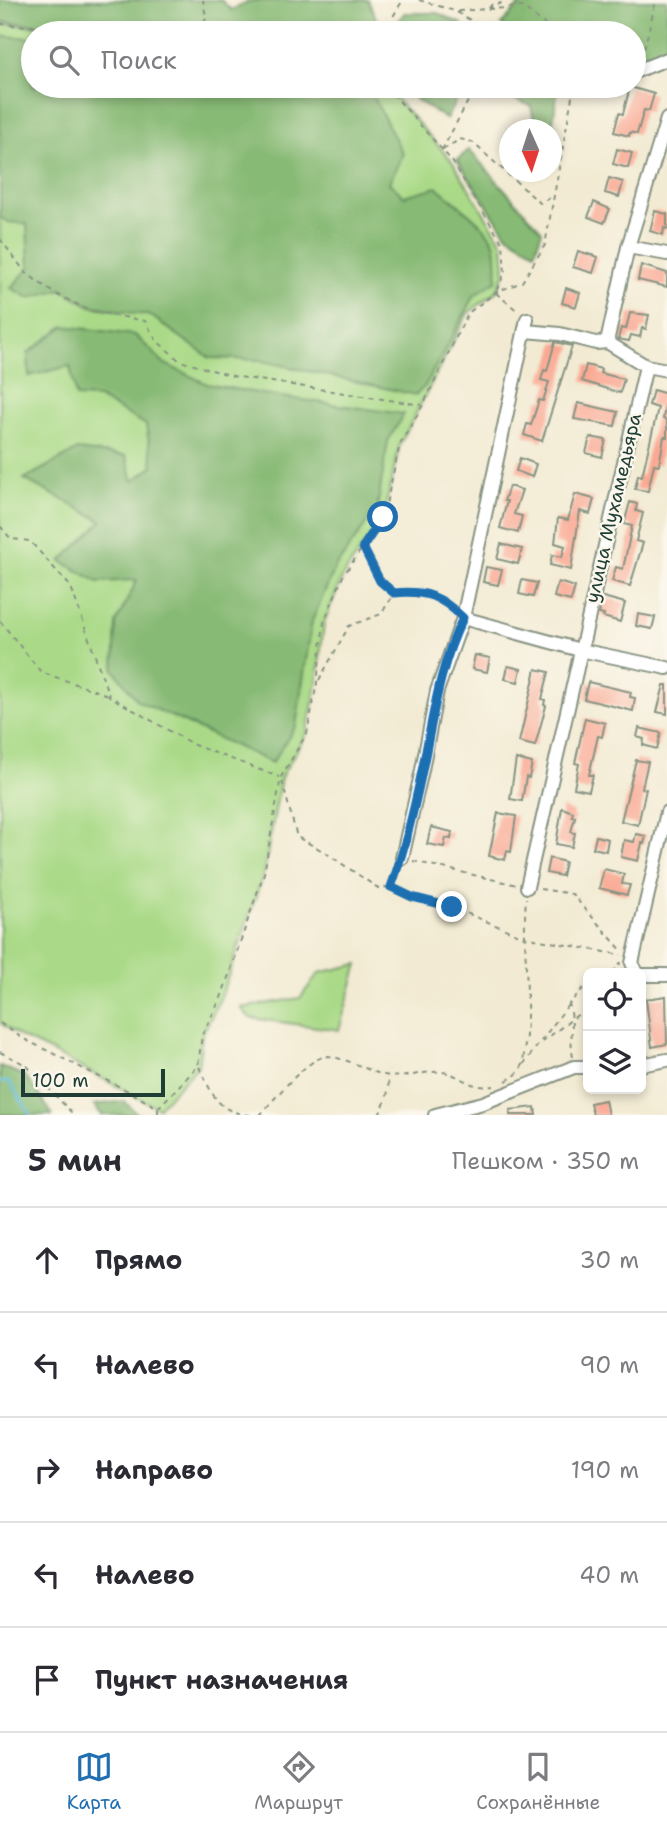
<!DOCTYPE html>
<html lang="ru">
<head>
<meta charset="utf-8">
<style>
	:root { --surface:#fff; --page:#f7f7f7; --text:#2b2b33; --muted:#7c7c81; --line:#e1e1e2; --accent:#1f6fb2 }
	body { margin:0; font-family:"Shantell Sans",sans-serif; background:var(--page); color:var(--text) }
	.controls { position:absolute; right:21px; bottom:21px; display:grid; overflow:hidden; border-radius:10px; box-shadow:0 4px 10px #0003 }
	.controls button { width:63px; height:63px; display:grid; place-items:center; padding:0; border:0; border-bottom:2px solid var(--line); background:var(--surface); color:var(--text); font:35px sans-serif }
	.compass { position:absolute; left:499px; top:119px; width:63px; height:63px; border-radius:50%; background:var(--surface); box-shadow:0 4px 10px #0003; rotate:177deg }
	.scale { position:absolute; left:21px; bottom:18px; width:144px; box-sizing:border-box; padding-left:7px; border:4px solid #1f3d34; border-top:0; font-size:19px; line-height:24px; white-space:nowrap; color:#1f3d34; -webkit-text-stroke:5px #fbf7ec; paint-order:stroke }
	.stop { position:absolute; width:21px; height:21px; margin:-16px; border:5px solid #1f6fb2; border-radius:50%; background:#fff }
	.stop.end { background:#1f6fb2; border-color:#fff; box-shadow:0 2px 7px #0008 }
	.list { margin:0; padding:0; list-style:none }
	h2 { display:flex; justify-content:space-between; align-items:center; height:91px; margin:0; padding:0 28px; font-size:30px }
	h2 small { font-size:23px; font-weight:400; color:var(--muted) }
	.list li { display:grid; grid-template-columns:46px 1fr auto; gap:21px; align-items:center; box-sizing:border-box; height:105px; padding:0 28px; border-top:2px solid var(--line) }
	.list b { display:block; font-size:26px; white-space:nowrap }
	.list em { font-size:23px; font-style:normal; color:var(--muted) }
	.icon { flex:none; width:38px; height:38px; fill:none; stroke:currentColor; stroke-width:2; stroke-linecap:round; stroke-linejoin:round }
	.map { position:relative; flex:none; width:667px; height:1115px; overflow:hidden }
	.search { position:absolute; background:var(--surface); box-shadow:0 4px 10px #0003; left:21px; right:21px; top:21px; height:77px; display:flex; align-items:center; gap:18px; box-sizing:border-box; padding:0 24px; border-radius:38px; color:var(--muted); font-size:26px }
	.sheet { height:616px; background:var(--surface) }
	nav { display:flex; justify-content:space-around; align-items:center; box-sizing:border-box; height:98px; border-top:2px solid var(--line); background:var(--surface); font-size:19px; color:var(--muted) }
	nav a { display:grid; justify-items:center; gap:4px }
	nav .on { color:var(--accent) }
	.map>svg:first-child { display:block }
</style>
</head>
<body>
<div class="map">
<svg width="667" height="1115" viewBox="0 0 667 1115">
	<rect width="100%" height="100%" fill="#fbf7ec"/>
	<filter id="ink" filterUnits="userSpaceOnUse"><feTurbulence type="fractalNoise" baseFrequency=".0143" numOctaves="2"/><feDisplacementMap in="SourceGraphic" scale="14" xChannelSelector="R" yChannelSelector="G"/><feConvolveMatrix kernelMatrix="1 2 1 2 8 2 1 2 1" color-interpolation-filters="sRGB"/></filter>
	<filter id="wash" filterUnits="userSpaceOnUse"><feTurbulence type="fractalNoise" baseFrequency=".00686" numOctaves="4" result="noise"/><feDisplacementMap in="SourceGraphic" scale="28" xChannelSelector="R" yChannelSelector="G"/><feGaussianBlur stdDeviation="1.57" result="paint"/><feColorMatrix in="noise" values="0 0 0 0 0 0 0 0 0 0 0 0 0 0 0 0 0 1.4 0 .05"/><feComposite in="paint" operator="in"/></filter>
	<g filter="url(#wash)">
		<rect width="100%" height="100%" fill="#f2ead2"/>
		<!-- green -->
		<path fill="#aada88" stroke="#648c5e" stroke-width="2" d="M0,24L135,33H33V86H385L452,161L503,244L505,273L496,292L468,313L400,444L383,517L343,576L324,623L317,683L307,733L281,777L264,873L220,999L202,1035L198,1066L158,1108L50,1051L22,1038L0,1023Z
			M358,964L339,1030L250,1018L241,1008L300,998L319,973Z"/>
		<!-- forest -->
		<path fill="#87ba74" stroke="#537c54" stroke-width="2" d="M0,0H221L231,10L250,1L368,0L376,18L374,33H189L0,22Z
			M524,0H667V48L634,62V33H515L501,25Z
			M404,13H437L462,24L466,33H391Z
			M0,36L33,38V86H339L372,94L403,154L389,183L404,196L437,187C452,201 491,227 495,246C497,257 496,269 497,280L475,295L425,386L416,395L258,360L210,358L151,316L91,306L61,289L29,298L11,288L29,268L27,224L8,222L0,217Z
			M405,86H464L446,119L417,100Z
			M484,86H553L558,88L553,121L554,146L552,149V130L536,129L531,106L507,96L485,97Z
			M469,150L542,231L535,252L506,234L457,160Z
			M64,326L135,335L165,364L207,384L274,396L404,414L388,441L377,509L335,568L312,621L296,726L272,763L138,701L114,670L116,623L137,580L98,582L61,561L102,521L24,479L77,450L126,456L133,481L153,466L146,425L98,398L76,397L70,366L29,376L28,353Z
			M0,1066L25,1076L53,1115H0Z
			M124,1101L138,1115H102L94,1105Z"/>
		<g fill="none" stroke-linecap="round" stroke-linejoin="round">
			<!-- stream -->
			<path stroke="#5dbddb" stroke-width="2.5" d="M0,1082H9L31,1115"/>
		</g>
		<g id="blocks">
			<!-- building -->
			<path fill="#faa893" d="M630,87L654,94L649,111L644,110L637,134L630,132L629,136L614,132L619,113L623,114Z
				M617,149L632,153L628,168L613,164Z
				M609,178L623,182L619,197L605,193Z
				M594,202L610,209L604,223L588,217Z
				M655,211L667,214V229L664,228L663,235L650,231Z
				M578,251L598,257L593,273L573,267Z
				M641,265L667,273V287L638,280Z
				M566,288L580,293L576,307L562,303Z
				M630,313L649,315L646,329L642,328L640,337L631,335L629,341L618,339L621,328L626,329Z
				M555,342L572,346L542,441L524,435L527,424L531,425L539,400L543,401L549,382L541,380L544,370L547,371Z
				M586,365L601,369L600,373L624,379L620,393L582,381Z
				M653,390L667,394L663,419L667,420V437H664L659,465L654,464L648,491L635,489L638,475L642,476L658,408L649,405Z
				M578,403L618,412L615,426L574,419Z
				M590,437L606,440L602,457L586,453Z
				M520,458L536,464L532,477L516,471Z
				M509,486L522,490L514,514L522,516L518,533L500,528L507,501H504Z
				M575,494L594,499L590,514L580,511L571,570L550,565L552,555L562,557L565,546L555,543L558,518L568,520Z
				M630,502L637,504L636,511L643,513L636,541L643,543L630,586L612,581L616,567L623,569L632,526L624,524Z
				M501,544L522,549L518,564L497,559Z
				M486,567L502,570L498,585L483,582Z
				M522,580L537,583L533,597L519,594Z
				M558,582L575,587L571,601L554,597Z
				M603,597L625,603L620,622L603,617L604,615L599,614Z
				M638,614L655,617L652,629L636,626Z
				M475,655L490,658L487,672L472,669Z
				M508,666L521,669L518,682L505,679Z
				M536,669L549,672L542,699L545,700L544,705L546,706L535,746L519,742Z
				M588,682L631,692L630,697L635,698L633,711L584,699Z
				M664,685H667V714L657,712Z
				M585,718L605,723L602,737L598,736L589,775H593L589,791L574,788L579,764L575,763Z
				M639,728L661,733L657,749L643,745L644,739L637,737Z
				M516,759L532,763L529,778L526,777L522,801L510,799Z
				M636,760L648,762L642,788L646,789L638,825L621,821Z
				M562,808L573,812L572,816L575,817L571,832L575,833L572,847L556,844Z
				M498,813L516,816L511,852L507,851L505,860L489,856Z
				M431,827L452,832L451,839L446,838L444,847L427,844Z
				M636,834L646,836L644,844L642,843L638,861L621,857L624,840L634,842Z
				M596,836L608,839L606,851L593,848Z
				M549,858L565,862L562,876L546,873Z
				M604,869L624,874L622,884L630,885L627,895L599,888Z
				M666,996L667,1044L652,1047L646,999Z
				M605,1100L608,1115H593L590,1103Z
				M535,1107L536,1115H510V1110Z"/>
		</g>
	</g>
	<g filter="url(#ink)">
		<use href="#blocks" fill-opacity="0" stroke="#889483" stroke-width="2"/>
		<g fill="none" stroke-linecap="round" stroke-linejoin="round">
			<defs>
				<path id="minor" d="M634,72L667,59
					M628,247L667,254
					M525,331L560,334L596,343L607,342L646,366L667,370
					M607,342L628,247L667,119
					M463,618L580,650L667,668
					M402,858L422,770L437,691L463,618L527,319
					M527,887L646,366
					M637,973L632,963L667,812
					M641,975H667
					M641,1065L667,1060
					M435,1115L483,1103L574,1067H588"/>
			</defs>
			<!-- minor casing -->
			<use href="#minor" stroke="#889483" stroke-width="16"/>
			<!-- path -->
			<path stroke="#889483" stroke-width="2" stroke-dasharray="5 5" stroke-linecap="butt" d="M419,0L455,11L492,33
				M489,8L495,0
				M488,9L523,7L555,33
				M458,11L488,9L507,0
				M0,24L132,33
				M202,33L206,17L203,0
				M383,33L403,0
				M642,58L656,0
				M386,86L452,161L503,244L505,273L496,291
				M442,150L476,86
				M443,150L460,139L472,142L540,203L553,196
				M0,239L26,273L54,293L88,310L145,321L157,341L180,361L233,376L422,405
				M496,293L519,312
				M0,526L11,539L30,541L71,587L109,696L194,745L279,777
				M363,547L380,581L394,593C414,591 438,592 452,608
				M0,621L41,672L108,695
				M319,680L349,626L381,614L394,594
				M282,781L297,837L323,851L378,888L392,887L398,869
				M413,861L517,885
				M392,887L412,897L452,907L524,937L621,955
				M540,889L572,894L623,952
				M613,973L621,962
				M0,1023L22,1038L128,1091L158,1108V1115
				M542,1042L588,1007
				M0,1052L26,1065L74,1115
				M573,1057C569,1038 575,1022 569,1004L588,983
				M523,1065L568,1005
				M199,1067C213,1094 216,1112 250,1115
				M506,1081C513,1077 519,1074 522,1066C524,1060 524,1051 525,1045C531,996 522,947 526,898
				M158,1108L198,1066L202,1035L221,998L264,873L281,777L307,733L317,683L324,622L343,576L383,517L400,444L423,405L468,313L496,292L522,282L545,245L574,86
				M260,1115C274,1100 307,1057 328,1056C333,1056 340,1059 344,1060C359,1064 374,1074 390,1076C408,1079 425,1070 443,1072C463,1075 467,1089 494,1086
				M379,1115C385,1104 391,1089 387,1077"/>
			<!-- minor -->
			<use href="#minor" stroke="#fff" stroke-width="12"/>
		</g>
	</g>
	<g fill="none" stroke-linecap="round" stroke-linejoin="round" filter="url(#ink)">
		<!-- route -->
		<path stroke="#1f6fb2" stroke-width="9" d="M383,517L363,547L380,581L394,593C426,590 441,596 463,618C439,666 433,719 422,771C414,810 405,849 391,887L412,897L452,907"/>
	</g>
	<g text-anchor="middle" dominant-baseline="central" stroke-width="5" stroke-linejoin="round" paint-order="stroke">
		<!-- street labels -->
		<g font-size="19" fill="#1f3d34" stroke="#fbf7ec">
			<text transform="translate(613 508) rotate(-77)">улица Мухамедьяра</text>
		</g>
	</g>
</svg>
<div class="controls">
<button><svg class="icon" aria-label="locate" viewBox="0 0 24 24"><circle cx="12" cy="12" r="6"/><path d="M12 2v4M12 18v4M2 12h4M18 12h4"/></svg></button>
<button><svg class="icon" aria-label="layers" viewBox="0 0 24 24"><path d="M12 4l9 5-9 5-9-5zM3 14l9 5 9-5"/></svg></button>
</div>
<svg class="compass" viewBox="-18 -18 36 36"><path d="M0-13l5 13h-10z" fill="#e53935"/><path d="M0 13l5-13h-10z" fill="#7c7c81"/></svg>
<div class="scale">100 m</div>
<div class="stop" style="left:383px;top:517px"></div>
<div class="stop end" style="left:452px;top:907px"></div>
<div class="search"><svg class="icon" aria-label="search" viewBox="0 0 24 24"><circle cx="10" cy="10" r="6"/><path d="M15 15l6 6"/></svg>Поиск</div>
</div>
<section class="sheet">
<h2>5 мин<small>Пешком · 350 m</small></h2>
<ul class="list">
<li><svg class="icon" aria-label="ahead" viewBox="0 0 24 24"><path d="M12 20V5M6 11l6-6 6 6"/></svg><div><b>Прямо</b></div><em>30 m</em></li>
<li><svg class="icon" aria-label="left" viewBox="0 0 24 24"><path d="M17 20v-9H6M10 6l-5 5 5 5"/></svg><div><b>Налево</b></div><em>90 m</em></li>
<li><svg class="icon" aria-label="right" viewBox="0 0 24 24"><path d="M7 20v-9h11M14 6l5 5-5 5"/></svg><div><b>Направо</b></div><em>190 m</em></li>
<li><svg class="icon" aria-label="left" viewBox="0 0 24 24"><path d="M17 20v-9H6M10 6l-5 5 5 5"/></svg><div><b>Налево</b></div><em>40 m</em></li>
<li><svg class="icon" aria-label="arrive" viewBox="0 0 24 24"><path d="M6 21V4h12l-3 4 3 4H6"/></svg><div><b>Пункт назначения</b></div></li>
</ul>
</section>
<nav>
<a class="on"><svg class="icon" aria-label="map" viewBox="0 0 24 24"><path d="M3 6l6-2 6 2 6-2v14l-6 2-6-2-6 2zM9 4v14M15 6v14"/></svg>Карта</a>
<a><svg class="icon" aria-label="directions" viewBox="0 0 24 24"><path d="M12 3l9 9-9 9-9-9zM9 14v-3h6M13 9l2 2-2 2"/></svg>Маршрут</a>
<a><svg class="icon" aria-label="saved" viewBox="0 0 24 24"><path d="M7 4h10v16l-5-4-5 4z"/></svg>Сохранённые</a>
</nav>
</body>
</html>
